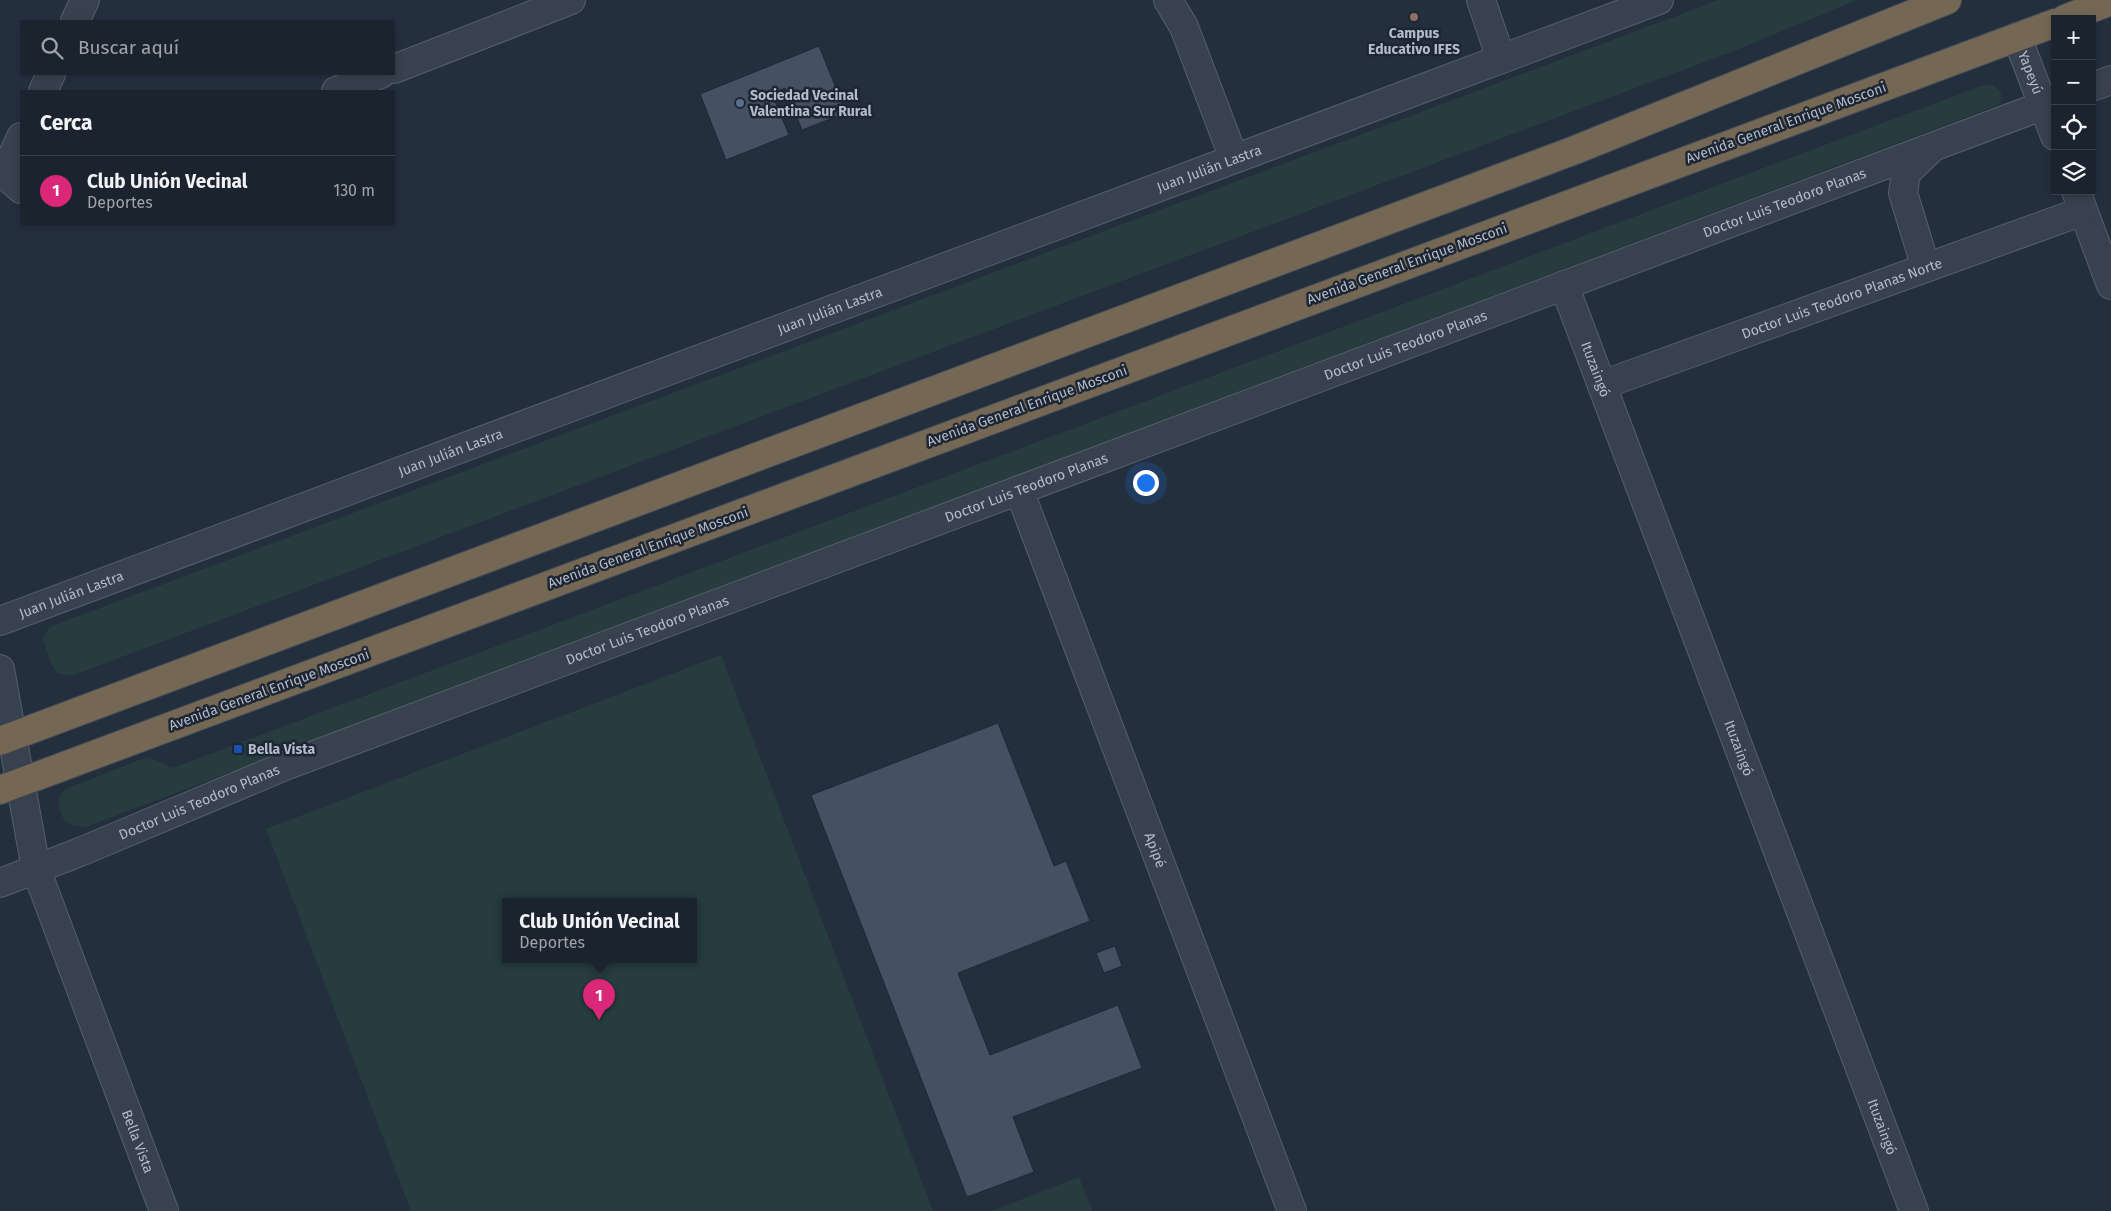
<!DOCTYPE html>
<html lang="es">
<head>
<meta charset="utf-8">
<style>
	:root { --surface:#1b232e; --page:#282f3a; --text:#f1f3f6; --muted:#a0a4aa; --line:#39404a; --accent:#db2777 }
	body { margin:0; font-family:"Fira Sans",sans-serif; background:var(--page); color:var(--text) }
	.controls { position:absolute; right:15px; top:15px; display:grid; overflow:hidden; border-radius:0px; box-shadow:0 2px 8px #0003 }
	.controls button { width:45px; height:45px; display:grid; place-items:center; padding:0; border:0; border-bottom:1px solid var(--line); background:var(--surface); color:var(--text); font:25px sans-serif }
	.you { position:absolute; left:1145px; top:482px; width:18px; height:18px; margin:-12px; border:4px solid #fff; border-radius:50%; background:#1a73e8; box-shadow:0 0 0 8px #1a73e833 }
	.badge { display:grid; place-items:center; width:32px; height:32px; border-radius:50%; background:var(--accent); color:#fff; font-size:16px; font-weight:700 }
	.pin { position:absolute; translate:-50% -41px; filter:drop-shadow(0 1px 2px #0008) }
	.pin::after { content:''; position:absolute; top:26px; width:18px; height:15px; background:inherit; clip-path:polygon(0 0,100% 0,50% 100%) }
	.popup { position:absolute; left:502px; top:898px; width:195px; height:65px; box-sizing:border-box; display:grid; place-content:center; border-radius:0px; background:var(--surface); filter:drop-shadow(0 1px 4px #0005); font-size:16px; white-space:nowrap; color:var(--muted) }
	.popup b { font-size:19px; color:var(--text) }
	.popup::after { content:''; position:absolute; left:50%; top:100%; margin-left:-10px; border:10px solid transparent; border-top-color:var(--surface) }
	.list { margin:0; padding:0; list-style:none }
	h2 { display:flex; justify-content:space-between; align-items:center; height:65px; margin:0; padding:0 20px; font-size:21px }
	h2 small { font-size:16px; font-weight:400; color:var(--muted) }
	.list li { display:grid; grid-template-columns:32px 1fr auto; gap:15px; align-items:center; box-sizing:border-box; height:70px; padding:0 20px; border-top:1px solid var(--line) }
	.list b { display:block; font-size:19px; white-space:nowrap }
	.list p { margin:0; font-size:16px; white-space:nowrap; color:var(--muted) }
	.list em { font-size:16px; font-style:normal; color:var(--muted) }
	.icon { flex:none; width:28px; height:28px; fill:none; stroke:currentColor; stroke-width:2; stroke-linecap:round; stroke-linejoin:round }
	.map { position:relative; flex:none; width:2111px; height:1211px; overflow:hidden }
	.search { position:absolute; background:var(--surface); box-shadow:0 2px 8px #0003; left:20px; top:20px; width:375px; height:55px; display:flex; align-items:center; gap:12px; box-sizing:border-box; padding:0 18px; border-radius:0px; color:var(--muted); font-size:19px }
	.panel { position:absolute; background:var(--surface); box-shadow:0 2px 8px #0003; left:20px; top:90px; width:375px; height:135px; border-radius:0px }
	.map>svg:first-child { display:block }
</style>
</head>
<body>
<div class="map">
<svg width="2111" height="1211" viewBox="0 0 2111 1211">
	<rect width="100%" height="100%" fill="#242f3e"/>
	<!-- green -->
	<path fill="#263c3f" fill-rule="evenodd" d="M1719,0H1857L1739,49L71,676L57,673L50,662L43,638L49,628L55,625Z
		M1992,84L2001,92V101L1998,105L91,825C69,832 55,817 60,795L66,789L147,757L173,768L1981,86Z
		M721,655L933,1211H411L266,829ZM505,901H693V959H505Z
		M1079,1177L1092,1211H992Z"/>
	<!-- building -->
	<path fill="#455162" stroke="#1f2835" d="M819,46L846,113L802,130L785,88L772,94L789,135L726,160L700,94Z
		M998,723L1054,866L1066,861L1090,921L958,973L990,1055L1118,1005L1142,1068L1013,1117L1034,1172L967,1197L811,795Z
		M1115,946L1122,966L1104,973L1096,953Z"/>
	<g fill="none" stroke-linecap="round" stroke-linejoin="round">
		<defs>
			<g id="minor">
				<path d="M1168,0L1184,27L1234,159"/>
				<path d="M1481,0L1501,59"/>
				<path d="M75,21L85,0"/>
				<path id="s1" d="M2017,37L2055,136"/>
				<path d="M394,69L571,0"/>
				<path d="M2092,87L2111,80"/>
				<path d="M43,91L51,74"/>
				<path d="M336,91L381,74"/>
				<path d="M21,137L4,174L21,189"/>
				<path d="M2076,191L2111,285"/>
				<path d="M1926,268L1903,193L1906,173L1929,151"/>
				<path id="s2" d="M1564,285L1914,1211"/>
				<path id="s3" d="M1602,385L2083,211"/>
				<path id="s4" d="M1019,490L1292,1211"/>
				<path id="s5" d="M0,621L1659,0"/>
				<path id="s6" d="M0,669L36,869L164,1211"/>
				<path id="s7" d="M0,883L80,852L285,766L2055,101"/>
			</g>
			<path id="highway" d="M2065,19L2111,1
				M0,741L1575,150L1947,0
				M0,790L2055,23"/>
		</defs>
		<!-- minor casing -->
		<use href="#minor" stroke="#565f6c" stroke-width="30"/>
		<!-- highway casing -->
		<use href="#highway" stroke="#434c59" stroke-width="30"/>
		<!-- minor -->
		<use href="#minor" stroke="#38414e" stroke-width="28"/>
		<!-- highway -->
		<use href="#highway" stroke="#746855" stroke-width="28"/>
	</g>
	<!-- markers -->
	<circle fill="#8d6e63" stroke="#1d2633" stroke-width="2" cx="1414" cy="17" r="5"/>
	<circle fill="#5c6f8a" stroke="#1d2633" stroke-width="2" cx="740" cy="103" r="5"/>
	<rect fill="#1a4fb4" stroke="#1d2633" stroke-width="2" x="233" y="744" width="10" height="10" rx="2.5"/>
	<g text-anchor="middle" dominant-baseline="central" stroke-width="5" stroke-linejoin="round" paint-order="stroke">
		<!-- poi labels -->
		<g font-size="14" font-weight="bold" fill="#b4bcc9" stroke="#1d2633" text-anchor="start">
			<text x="1414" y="33" text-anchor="middle">Campus<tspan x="1414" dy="16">Educativo IFES</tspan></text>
			<text x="750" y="95">Sociedad Vecinal<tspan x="750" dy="16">Valentina Sur Rural</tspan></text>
			<text x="248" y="749">Bella Vista</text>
		</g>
		<!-- street labels -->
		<g font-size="14" fill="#b4bcc9" stroke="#1d2633">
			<text stroke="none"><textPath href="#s1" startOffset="38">Yapeyú</textPath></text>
			<text transform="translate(1786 123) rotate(-20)">Avenida General Enrique Mosconi</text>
			<text stroke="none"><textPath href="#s5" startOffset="1291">Juan Julián Lastra</textPath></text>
			<text stroke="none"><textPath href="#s7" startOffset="1910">Doctor Luis Teodoro Planas</textPath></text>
			<text transform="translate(1407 264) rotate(-20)">Avenida General Enrique Mosconi</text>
			<text stroke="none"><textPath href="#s3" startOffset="255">Doctor Luis Teodoro Planas Norte</textPath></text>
			<text stroke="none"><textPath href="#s5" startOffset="886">Juan Julián Lastra</textPath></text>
			<text stroke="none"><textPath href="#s7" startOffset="1505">Doctor Luis Teodoro Planas</textPath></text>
			<text stroke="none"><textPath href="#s2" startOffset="90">Ituzaingó</textPath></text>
			<text transform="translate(1027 406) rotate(-20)">Avenida General Enrique Mosconi</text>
			<text stroke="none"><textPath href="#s5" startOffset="481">Juan Julián Lastra</textPath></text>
			<text stroke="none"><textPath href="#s7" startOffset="1100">Doctor Luis Teodoro Planas</textPath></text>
			<text transform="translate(648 548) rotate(-20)">Avenida General Enrique Mosconi</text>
			<text stroke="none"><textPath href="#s5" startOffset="76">Juan Julián Lastra</textPath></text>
			<text stroke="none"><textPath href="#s7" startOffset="695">Doctor Luis Teodoro Planas</textPath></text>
			<text transform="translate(269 690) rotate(-20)">Avenida General Enrique Mosconi</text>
			<text stroke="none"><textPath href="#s2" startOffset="495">Ituzaingó</textPath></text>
			<text stroke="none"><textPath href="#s7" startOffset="215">Doctor Luis Teodoro Planas</textPath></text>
			<text stroke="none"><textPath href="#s4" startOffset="385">Apipé</textPath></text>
			<text stroke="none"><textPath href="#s2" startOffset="900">Ituzaingó</textPath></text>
			<text stroke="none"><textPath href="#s6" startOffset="494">Bella Vista</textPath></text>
		</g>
	</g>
</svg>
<div class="controls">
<button>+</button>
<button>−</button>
<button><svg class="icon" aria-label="locate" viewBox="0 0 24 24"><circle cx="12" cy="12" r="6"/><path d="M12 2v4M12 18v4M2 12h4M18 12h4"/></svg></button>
<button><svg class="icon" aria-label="layers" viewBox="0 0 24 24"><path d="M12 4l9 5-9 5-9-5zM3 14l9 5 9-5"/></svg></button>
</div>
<div class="you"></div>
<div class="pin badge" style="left:599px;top:1020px">1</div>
<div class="popup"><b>Club Unión Vecinal</b>Deportes</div>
<div class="search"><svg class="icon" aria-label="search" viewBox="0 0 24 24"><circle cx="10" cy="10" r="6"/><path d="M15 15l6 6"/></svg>Buscar aquí</div>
<section class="panel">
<h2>Cerca<small></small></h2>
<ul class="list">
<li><span class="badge">1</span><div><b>Club Unión Vecinal</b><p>Deportes</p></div><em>130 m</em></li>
</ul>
</section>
</div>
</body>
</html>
